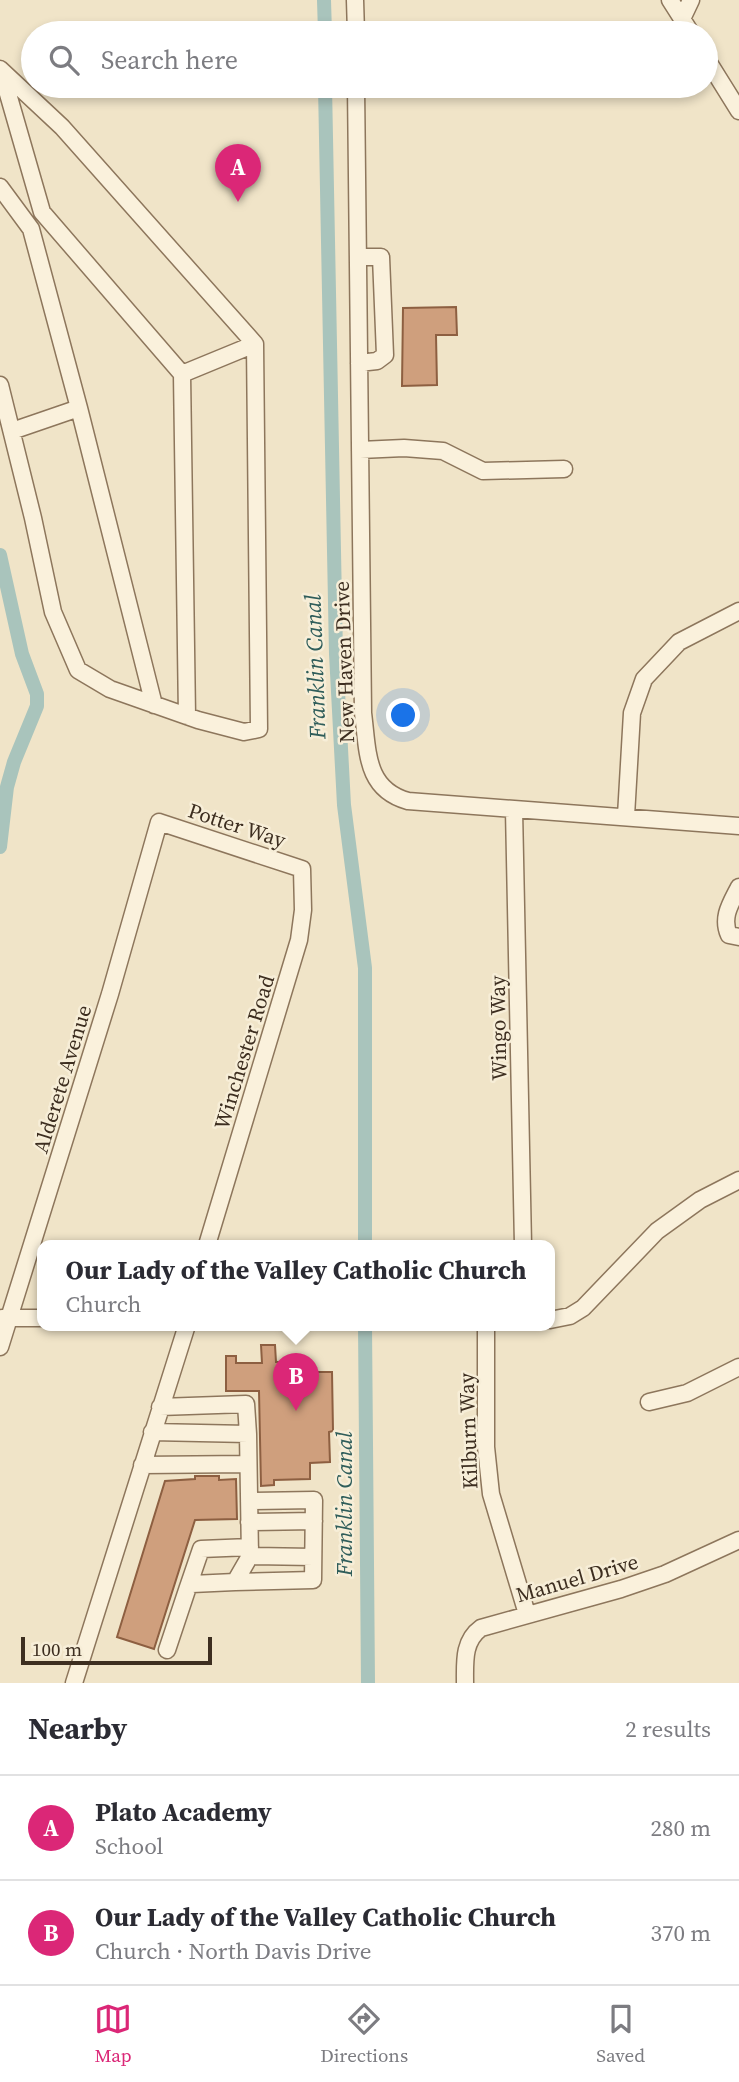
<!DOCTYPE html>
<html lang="en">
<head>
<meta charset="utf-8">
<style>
	:root { --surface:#fff; --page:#f2f2f3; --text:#2b2b33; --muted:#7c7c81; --line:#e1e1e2; --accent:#db2777 }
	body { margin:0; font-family:"Source Serif 4",serif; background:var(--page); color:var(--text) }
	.scale { position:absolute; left:21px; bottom:18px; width:191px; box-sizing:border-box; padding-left:7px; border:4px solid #3d2e20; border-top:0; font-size:19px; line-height:24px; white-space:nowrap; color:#3d2e20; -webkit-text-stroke:5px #f7eed8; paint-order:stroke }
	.you { position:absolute; left:404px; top:716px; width:24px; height:24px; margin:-18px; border:5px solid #fff; border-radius:50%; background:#1a73e8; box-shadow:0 0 0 10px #1a73e833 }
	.badge { display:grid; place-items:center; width:46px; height:46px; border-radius:50%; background:var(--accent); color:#fff; font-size:23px; font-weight:700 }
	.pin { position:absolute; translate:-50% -58px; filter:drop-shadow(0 2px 4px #0008) }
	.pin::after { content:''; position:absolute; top:37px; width:24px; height:21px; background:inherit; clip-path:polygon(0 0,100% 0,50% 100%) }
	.popup { position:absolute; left:37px; top:1240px; width:518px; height:91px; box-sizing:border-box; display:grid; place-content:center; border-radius:14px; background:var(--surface); filter:drop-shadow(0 2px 5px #0005); font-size:23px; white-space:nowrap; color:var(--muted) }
	.popup b { font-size:26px; color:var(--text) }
	.popup::after { content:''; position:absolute; left:50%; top:100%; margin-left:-14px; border:14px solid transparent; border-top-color:var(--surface) }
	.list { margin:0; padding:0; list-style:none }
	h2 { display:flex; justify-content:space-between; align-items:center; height:91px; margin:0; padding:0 28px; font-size:30px }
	h2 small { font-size:23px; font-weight:400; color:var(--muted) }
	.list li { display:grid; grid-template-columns:46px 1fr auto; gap:21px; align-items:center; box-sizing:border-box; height:105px; padding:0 28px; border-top:2px solid var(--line) }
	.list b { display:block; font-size:26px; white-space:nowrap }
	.list p { margin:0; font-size:23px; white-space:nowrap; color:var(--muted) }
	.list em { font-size:23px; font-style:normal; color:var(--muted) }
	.icon { flex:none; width:38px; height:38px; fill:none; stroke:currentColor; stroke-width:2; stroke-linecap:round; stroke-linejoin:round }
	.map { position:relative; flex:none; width:739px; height:1683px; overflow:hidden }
	.search { position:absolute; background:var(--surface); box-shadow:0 4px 10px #0003; left:21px; right:21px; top:21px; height:77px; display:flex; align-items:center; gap:18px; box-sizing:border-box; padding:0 24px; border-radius:38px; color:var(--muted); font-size:26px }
	.sheet { height:301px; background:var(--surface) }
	nav { display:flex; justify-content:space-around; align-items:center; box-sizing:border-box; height:98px; border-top:2px solid var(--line); background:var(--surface); font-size:19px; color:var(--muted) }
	nav a { display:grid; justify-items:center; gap:4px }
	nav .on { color:var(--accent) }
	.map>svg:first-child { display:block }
</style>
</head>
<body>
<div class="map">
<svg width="739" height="1683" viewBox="0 0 739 1683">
	<rect width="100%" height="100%" fill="#f0e4c8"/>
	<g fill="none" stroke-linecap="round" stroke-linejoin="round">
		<!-- canal -->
		<path stroke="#a9c4bc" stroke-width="14" d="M324,0L325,33
			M325,86L336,654L344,805L365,968V1245
			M0,555L22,654L37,694V706L14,762L7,787L0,847
			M365,1325L368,1683"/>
	</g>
	<!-- building -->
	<path fill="#cf9f7d" stroke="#8d5f41" stroke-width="2" d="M456,307L457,335H436L437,385L402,386L403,308Z
		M261,1345H275L276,1362L311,1361V1372H332L333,1431L329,1432L330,1462L310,1463V1479L274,1480V1485L261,1486L259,1391H226V1356H236V1363H262Z
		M195,1476H219V1480L236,1479L237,1519L195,1520L154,1649L117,1637L165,1481L195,1479Z"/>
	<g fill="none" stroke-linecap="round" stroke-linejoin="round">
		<defs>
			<path id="minor" d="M355,0L356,33
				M670,0L691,33
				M682,19L691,0
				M706,58L739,111
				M0,69L62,127L255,344L259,729L244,732L198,720L110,689L78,670L53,612L33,518L0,385
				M2,73L42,212L182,374L187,716
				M356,86L363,713C368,751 365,789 408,801L739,826
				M0,187L31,229L79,408L154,705
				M358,257H381L385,355L377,361L359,363
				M182,374L255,344
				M12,431L79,408
				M360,450L404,448L443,451L483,471L564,469
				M514,810L523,1245
				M626,816L632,713L644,679L679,642L739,611
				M739,887C731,903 721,917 729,935L739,937
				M2,1318H42
				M550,1320L570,1316L583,1308L657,1231L700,1200L739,1180
				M486,1325V1447L491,1494L527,1614
				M0,1347L110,994L159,822L302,869L303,910L299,940L207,1245
				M649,1402L687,1393L739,1367
				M160,1407L246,1404L248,1434
				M152,1432L248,1434L250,1556L235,1582L192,1584L188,1587L167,1650
				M142,1465L248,1464
				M249,1522L314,1521
				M250,1556L313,1557
				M235,1582L313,1580L314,1500L249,1501
				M188,1587L201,1549L250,1547
				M74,1683L187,1325
				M465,1683C465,1662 463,1641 481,1628L621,1589L665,1574L739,1540"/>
		</defs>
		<!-- minor casing -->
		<use href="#minor" stroke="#8d765c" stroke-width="19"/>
		<!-- minor -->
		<use href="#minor" stroke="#faf1dc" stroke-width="16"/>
	</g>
	<g text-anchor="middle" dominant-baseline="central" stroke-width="5" stroke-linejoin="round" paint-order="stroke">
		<!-- street labels -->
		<g font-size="21" fill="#3d2e20" stroke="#f7eed8">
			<text transform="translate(344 662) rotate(-92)">New Haven Drive</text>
			<text transform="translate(237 825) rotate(18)">Potter Way</text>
			<text transform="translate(498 1028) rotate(-91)">Wingo Way</text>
			<text transform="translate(244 1052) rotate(-73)">Winchester Road</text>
			<text transform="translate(62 1079) rotate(-73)">Alderete Avenue</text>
			<text transform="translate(468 1431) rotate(-92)">Kilburn Way</text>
			<text transform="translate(577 1578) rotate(-16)">Manuel Drive</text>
		</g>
		<!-- water labels -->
		<g font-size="23" font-style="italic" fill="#2f5d5a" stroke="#f7eed8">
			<text transform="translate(315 667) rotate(-92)">Franklin Canal</text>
			<text transform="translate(344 1504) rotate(-90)">Franklin Canal</text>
		</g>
	</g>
</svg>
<div class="scale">100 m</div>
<div class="you"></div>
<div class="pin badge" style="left:238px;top:202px">A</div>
<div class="pin badge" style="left:296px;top:1411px">B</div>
<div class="popup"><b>Our Lady of the Valley Catholic Church</b>Church</div>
<div class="search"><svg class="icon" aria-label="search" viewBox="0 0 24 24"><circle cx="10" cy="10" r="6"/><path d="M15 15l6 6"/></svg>Search here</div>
</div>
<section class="sheet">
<h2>Nearby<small>2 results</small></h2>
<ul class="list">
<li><span class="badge">A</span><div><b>Plato Academy</b><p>School</p></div><em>280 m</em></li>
<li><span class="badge">B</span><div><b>Our Lady of the Valley Catholic Church</b><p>Church · North Davis Drive</p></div><em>370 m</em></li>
</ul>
</section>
<nav>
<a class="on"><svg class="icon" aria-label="map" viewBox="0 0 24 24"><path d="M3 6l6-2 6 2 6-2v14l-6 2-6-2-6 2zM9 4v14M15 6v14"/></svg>Map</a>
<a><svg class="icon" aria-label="directions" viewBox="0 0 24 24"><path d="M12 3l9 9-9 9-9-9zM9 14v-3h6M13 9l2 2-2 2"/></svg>Directions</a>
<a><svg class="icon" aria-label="saved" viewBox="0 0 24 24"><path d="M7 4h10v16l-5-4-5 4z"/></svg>Saved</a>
</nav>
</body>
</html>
